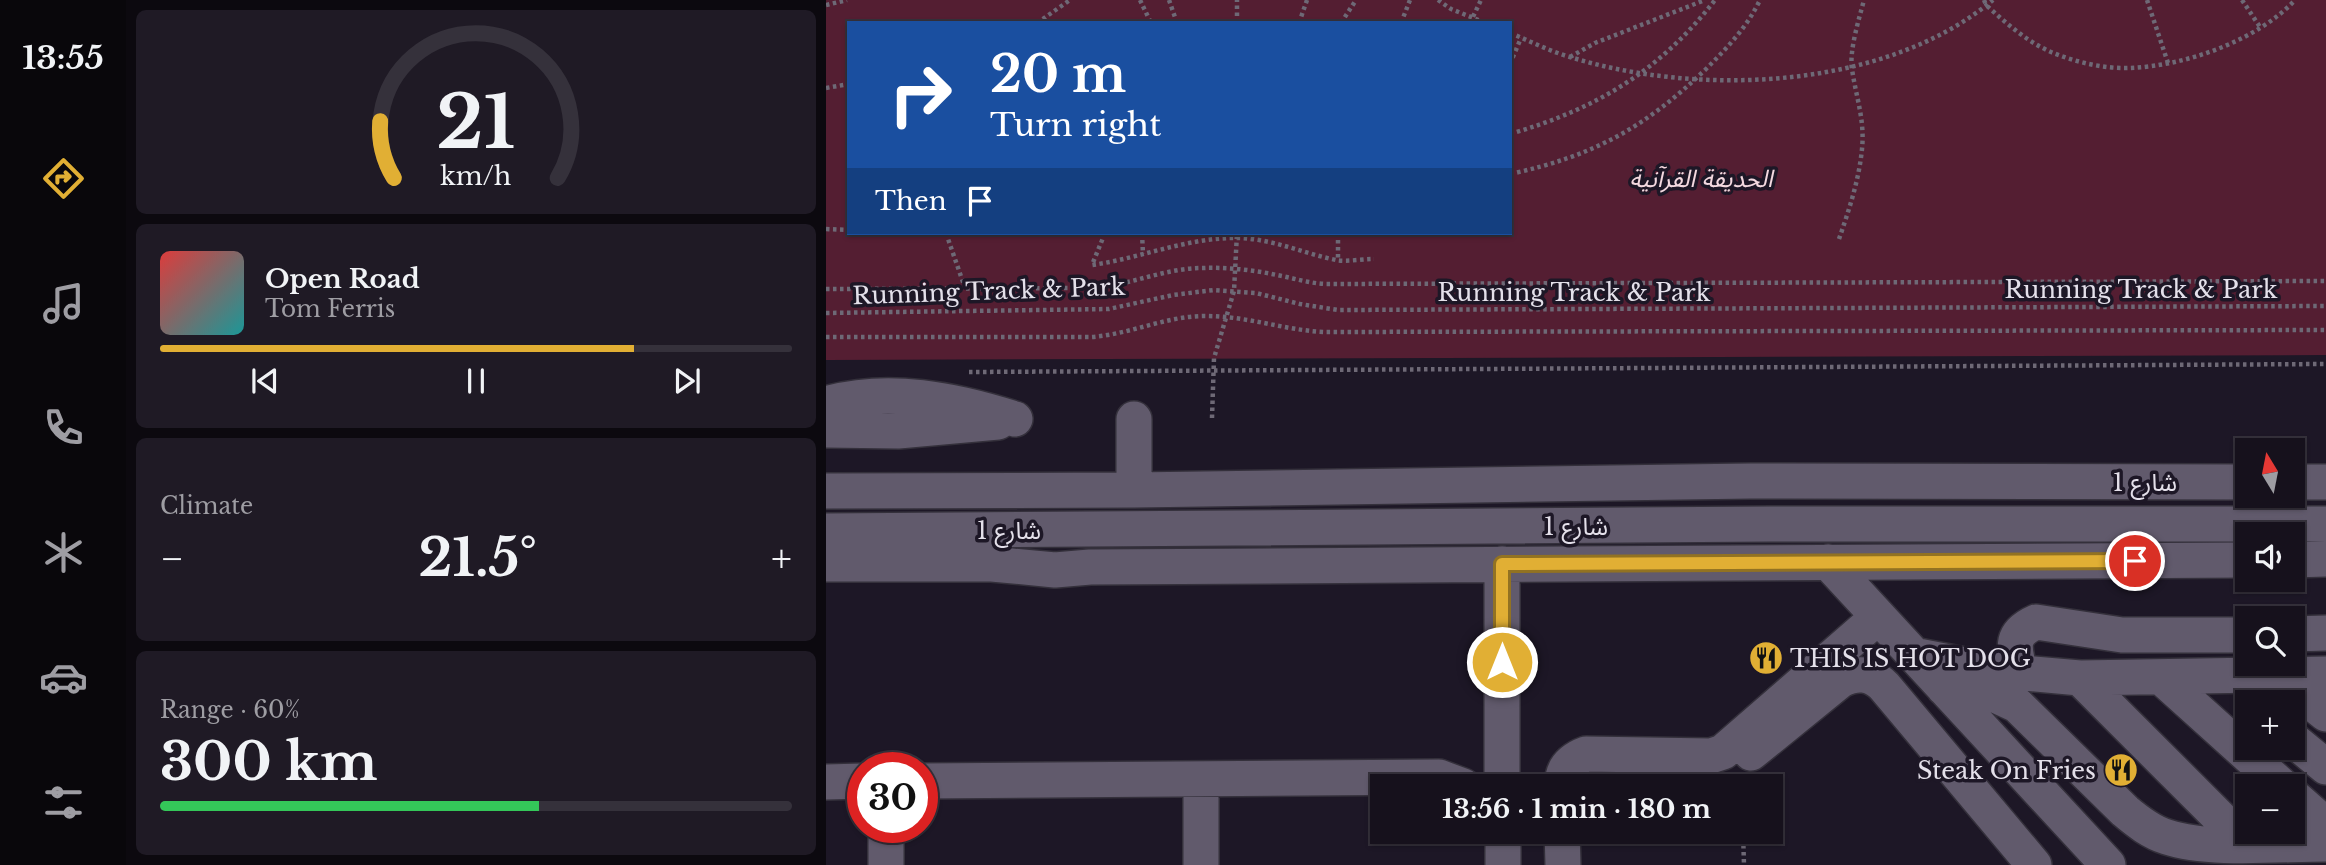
<!DOCTYPE html>
<html lang="en">
<head>
<meta charset="utf-8">
<style>
  :root { --surface:#16111c; --page:#1f1a25; --text:#f1f3f6; --muted:#9e9da3; --line:#35313b; --accent:#e1af34 }
  body { margin:0; font-family:"Libre Baskerville","Noto Sans Arabic",serif; background:var(--page); color:var(--text); height:100vh; display:flex; flex-direction:column; font-size:26px; white-space:nowrap }
  * { box-sizing:border-box; margin:0 }
  p { font-size:23px; color:var(--muted) }
  .icon { flex:none; width:38px; height:38px; fill:none; stroke:currentColor; stroke-width:2; stroke-linecap:round; stroke-linejoin:round }
  .map { position:relative; flex:1; overflow:hidden }
  .details { display:flex; flex-direction:column; gap:10px; padding:10px; background:#0c090f; width:700px }
  .details>* { flex:none }
  .banner { position:absolute; left:21px; top:21px; width:665px; height:214px; border-radius:0px; box-shadow:0 2px 5px #0004,0 0 0 2px var(--line); background:#1a4fa0; color:#fff; overflow:hidden }
  .needle { width:46px; rotate:350deg }
  .controls { position:absolute; left:1409px; top:438px; display:grid; gap:14px }
  .controls a { display:grid; place-items:center; width:70px; height:70px; border-radius:0px; background:var(--surface); box-shadow:0 2px 5px #0004,0 0 0 2px var(--line); font-size:35px }
  .speed { position:absolute; left:21px; top:752px; display:flex; gap:14px; font-size:35px; font-weight:700; text-align:center }
  .speed>* { display:grid; place-content:center; width:91px; height:91px; border-radius:50%; background:var(--surface); box-shadow:0 2px 5px #0004,0 0 0 2px var(--line); line-height:1 }
  .speed .limit { border:10px solid #d22; background:#fff; color:#111 }
  .pin { position:absolute; display:grid; place-items:center; width:60px; height:60px; color:#fff; margin:-30px; border:4px solid #fff; border-radius:50%; box-shadow:0 2px 7px #0007 }
  .me { position:absolute; width:77px; margin:-38px; rotate:0deg; stroke-linejoin:round; filter:drop-shadow(0 0 5px #0008) }
  .turn { display:flex; align-items:center; gap:24px; height:147px; padding:0 28px; font-size:32px }
  .turn .icon { width:91px; height:91px; stroke-width:2.5 }
  .turn b { display:block; font-size:49px; line-height:60px }
  .then { display:flex; align-items:center; height:66px; padding:0 28px; background:#0003; gap:14px; font-size:26px }
  .big { font-size:52px; font-weight:700; line-height:1.1 }
  .details .tile { flex:1; display:flex; flex-direction:column; justify-content:center; gap:10px; min-width:0; padding:0 24px; border-radius:10px; background:var(--page) }
  .details .dial { align-items:center; gap:0 }
  .dial svg { height:182px; overflow:visible; fill:none; stroke:var(--line); stroke-width:7; stroke-linecap:round; text-anchor:middle }
  .dial text { fill:var(--text); stroke:none }
  .song { display:flex; align-items:center; gap:21px }
  .cover { width:84px; height:84px; border-radius:10px; background:linear-gradient(135deg,hsl(0 70% 55%),hsl(180 70% 35%)) }
  .played { height:7px; border-radius:4px; background:linear-gradient(90deg,var(--accent) 75%,var(--line) 75%) }
  .keys { display:flex; justify-content:space-around; direction:ltr }
  .heat { display:flex; justify-content:space-between; align-items:center; font-size:38px; direction:ltr }
  .charge { height:10px; border-radius:5px; background:linear-gradient(90deg,#34c759 60%,var(--line) 0) }
  .trip { position:absolute; left:544px; top:774px; width:413px; height:70px; border-radius:0px; background:var(--surface); box-shadow:0 2px 5px #0004,0 0 0 2px var(--line); font-weight:700; line-height:70px; text-align:center }
  main { display:flex; flex:1; min-height:0 }
  .tab-bar { display:flex; flex-direction:column; width:126px; justify-content:space-around; align-items:center; background:#09070b; color:var(--muted) }
  .tab-bar .icon { width:49px; height:49px }
  .tab-bar .active { color:var(--accent) }
  .tab-bar b { font-size:32px; color:var(--text) }
  .map>svg:first-child { display:block }
  .green { fill:#541e32; fill-rule:evenodd }
  .lines { fill:none; stroke-linecap:round; stroke-linejoin:round }
  .minor-casing { stroke:#34303b; stroke-width:38 }
  .path { stroke:#6e6976; stroke-width:4.5; stroke-dasharray:3.5 3.5; stroke-linecap:butt }
  .minor { stroke:#615a6c; stroke-width:35 }
  .route-casing { stroke:#927222; stroke-width:18 }
  .route { stroke:#e1af34; stroke-width:12 }
  .labels { text-anchor:middle; dominant-baseline:central; stroke-width:7; stroke-linejoin:round; paint-order:stroke }
  .park-label { font-size:24px; font-style:italic; fill:#f4d9e0; stroke:#1d1726 }
  .street-label { font-size:24px; fill:#e4e0ea; stroke:#1d1726 }
  .poi-label { font-size:24px; fill:#e4e0ea; stroke:#1d1726; text-anchor:start }
</style>
</head>
<body>
<main>
<nav class="tab-bar">
<b>13:55</b>
<svg class="icon active" aria-label="directions" viewBox="0 0 24 24"><path d="M12 3l9 9-9 9-9-9zM9 14v-3h6M13 9l2 2-2 2"/></svg>
<svg class="icon" aria-label="music" viewBox="0 0 24 24"><path d="M9 18V5l10-2v13"/><circle cx="6" cy="18" r="3"/><circle cx="16" cy="16" r="3"/></svg>
<svg class="icon" aria-label="phone" viewBox="0 0 24 24"><path d="M5 4h4l2 5-3 2q2 4 5 5l2-3 5 2v4C11 20 4 13 5 4z"/></svg>
<svg class="icon" aria-label="climate" viewBox="0 0 24 24"><path d="M12 3v18M4 7l16 10M4 17L20 7"/></svg>
<svg class="icon" aria-label="car" viewBox="0 0 24 24"><path d="M5 17H2v-5l4-1 3-4h7l3 4 3 1v5h-3M9 17h6M6 11h13"/><circle cx="7" cy="17" r="2"/><circle cx="17" cy="17" r="2"/></svg>
<svg class="icon" aria-label="filters" viewBox="0 0 24 24"><path d="M4 7h16M4 17h16"/><circle cx="9" cy="7" r="2"/><circle cx="15" cy="17" r="2"/></svg>
</nav>
<section class="details">
<div class="tile dial"><svg viewBox="0 0 100 80">
<path d="M14 69A42 42 0 1 1 86 69"/>
<path d="M14 69A42 42 0 0 1 8 44" stroke="#e1af34"/>
<text x="50" y="56" font-size="32" font-weight="700">21</text>
<text x="50" y="72" font-size="11">km/h</text>
</svg></div>
<div class="tile">
<div class="song"><i class="cover"></i><div><b>Open Road</b><p>Tom Ferris</p></div></div>
<div class="played"></div>
<div class="keys"><svg class="icon" aria-label="previous" viewBox="0 0 24 24"><path d="M18 5L8 12l10 7zM5 5v14"/></svg><svg class="icon" aria-label="pause" viewBox="0 0 24 24"><path d="M8 5v14M16 5v14"/></svg><svg class="icon" aria-label="next" viewBox="0 0 24 24"><path d="M6 5l10 7-10 7zM19 5v14"/></svg></div>
</div>
<div class="tile"><p>Climate</p>
<div class="heat"><a>−</a><b class="big">21.5°</b><a>+</a></div>
</div>
<div class="tile"><p>Range · 60%</p><b class="big">300 km</b><div class="charge"></div></div>
</section>
<div class="map">
<svg width="1500" height="865" viewBox="0 0 1500 865">
  <rect width="100%" height="100%" fill="#1d1726"/>
  <path class="green" d="M0,0H1500V355L0,360ZM23,23H684V233H23Z"/>
  <g class="lines">
    <g class="minor-casing">
      <path id="minor" d="M0,404C62,386 130,400 189,419
        M308,419V490
        M0,430L72,431L172,422
        M1466,482H1500
        M0,491L308,490L925,481L1421,482
        M0,531L945,524H1500
        M1466,560L1500,559
        M1002,562L1282,865
        M0,564H166L229,570L264,567L1421,560
        M676,564V786
        M1466,634L1500,633
        M1087,655L1164,670L1254,678L1500,674
        M1194,672C1188,648 1183,634 1210,622L1296,635H1421
        M1450,674L1500,714
        M1335,677L1456,786
        M1254,678L1420,844
        M1118,688L1165,693L1191,705L1299,811C1312,822 1325,832 1341,837C1383,851 1454,844 1500,844
        M1466,739L1500,767
        M925,753L1015,680C1031,672 1045,673 1058,686L1208,865
        M375,779V865
        M96,781L613,777L637,786
        M0,782L37,781
        M736,786C736,769 744,760 760,754L885,756L897,752L1052,617
        M1466,795L1500,825
        M60,828V865
        M677,831V865
        M736,831L737,865"/>
    </g>
    <path class="path" d="M314,0L325,23
      M343,0L351,23
      M612,0L625,9L660,23
      M1158,0L1160,5C1180,23 1200,41 1225,52C1249,62 1278,69 1304,68C1358,66 1431,41 1469,0
      M1321,0L1342,63
      M1416,0L1434,27
      M0,5L21,0
      M211,23L244,0
      M411,23V0
      M473,23L481,0
      M515,23L530,0
      M575,23L584,0
      M644,23L655,0
      M684,33C704,41 723,51 744,57C873,97 1059,90 1167,0
      M744,57L769,43L879,0
      M684,64L695,38
      M0,88L23,84
      M684,134C770,109 834,71 889,0
      M684,174C768,156 820,127 881,68C902,47 921,27 934,0
      M0,229L23,230
      M120,233L139,288
      M279,233L266,265C315,258 360,238 409,238C445,238 476,253 510,260C521,262 536,259 548,259
      M316,233L317,254
      M373,233V240
      M512,233V260
      M1013,239C1023,210 1033,180 1036,149C1039,120 1030,97 1026,69C1023,51 1033,19 1038,0
      M0,289L265,288C303,286 338,268 376,268C401,267 427,270 451,275C467,278 482,283 499,284L1500,281
      M0,313L283,309L347,295L388,290L430,293L474,304L512,310L1500,306
      M0,337H266C305,334 340,316 379,316C422,316 457,330 498,332L1500,330
      M143,372L1500,364
      M386,418L388,358L408,291L411,233
      M917,831L918,865"/>
    <use href="#minor" class="minor"/>
  </g>
  <g class="lines">
    <g class="route-casing">
      <path id="route" d="M676,662V564L1309,561"/>
    </g>
    <use href="#route" class="route"/>
  </g>
  <defs>
    <g id="restaurant-disc" transform="scale(1.75)"><circle r="9.5" fill="#e1af34" stroke="#1d1726"/><path d="M-5-6h1v4h1v-4h1v4h1v-4h1v5L-1.5 .5V6h-2V.5L-5-1ZM5-6V6H3V1.5H1.5Q1.5-4 5-6Z" fill="#111"/></g>
  </defs>
  <g fill-rule="evenodd">
    <use href="#restaurant-disc" x="940" y="658"/>
    <use href="#restaurant-disc" x="1295" y="770"/>
  </g>
  <g class="labels">
    <g class="park-label">
      <text x="875" y="178">الحديقة القرآنية</text>
    </g>
    <g class="street-label">
      <text x="1315" y="289">Running Track &amp; Park</text>
      <text transform="translate(163 291) rotate(-2)">Running Track &amp; Park</text>
      <text x="748" y="292">Running Track &amp; Park</text>
      <text x="1319" y="482">شارع 1</text>
      <text x="750" y="526">شارع 1</text>
      <text x="183" y="530">شارع 1</text>
    </g>
    <g class="poi-label">
      <text x="964" y="658">THIS IS HOT DOG</text>
      <text x="1270" y="770" text-anchor="end">Steak On Fries</text>
    </g>
  </g>
</svg>
<div class="controls">
<a><svg class="needle" viewBox="-14 -14 28 28"><path d="M0-13l5 13h-10z" fill="#e53935"/><path d="M0 13l5-13h-10z" fill="#9e9da3"/></svg></a>
<a><svg class="icon" aria-label="sound" viewBox="0 0 24 24"><path d="M4 9h4l5-4v14l-5-4H4zM17 9q2 3 0 6"/></svg></a>
<a><svg class="icon" aria-label="search" viewBox="0 0 24 24"><circle cx="10" cy="10" r="6"/><path d="M15 15l6 6"/></svg></a>
<a>+</a>
<a>−</a>
</div>
<div class="speed"><div class="limit">30</div></div>
<div class="pin" style="left:1309px;top:561px;background:#d93025"><svg class="icon" aria-label="arrive" viewBox="0 0 24 24"><path d="M6 21V4h12l-3 4 3 4H6"/></svg></div>
<svg class="me" style="left:676px;top:662px" viewBox="-20 -20 40 40"><circle r="17" fill="#e1af34" stroke="#fff" stroke-width="3"/><path d="M0-11L8 9 0 5-8 9z" fill="#fff"/></svg>
<div class="trip">13:56 · 1 min · 180 m</div>
<div class="banner">
<div class="turn"><svg class="icon" aria-label="right" viewBox="0 0 24 24"><path d="M7 20v-9h11M14 6l5 5-5 5"/></svg><div><b>20 m</b>Turn right</div></div>
<div class="then">Then<svg class="icon" aria-label="arrive" viewBox="0 0 24 24"><path d="M6 21V4h12l-3 4 3 4H6"/></svg></div>
</div>
</div>
</main>
</body>
</html>
